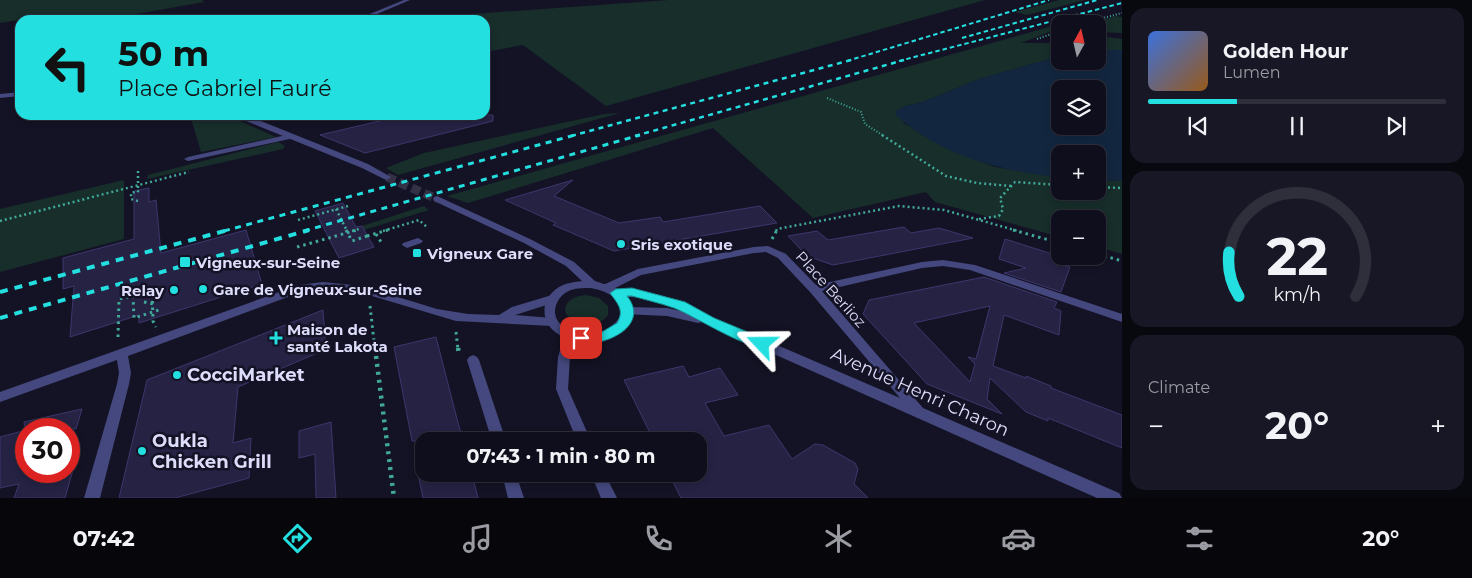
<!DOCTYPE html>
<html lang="en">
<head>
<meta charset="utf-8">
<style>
  :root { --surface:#0f0e1c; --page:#181725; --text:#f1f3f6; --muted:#9b9ca3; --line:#2f2e3b; --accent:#23dfe0 }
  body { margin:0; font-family:Montserrat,sans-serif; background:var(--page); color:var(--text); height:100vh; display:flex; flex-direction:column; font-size:19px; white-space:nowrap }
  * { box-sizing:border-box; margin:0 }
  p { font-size:16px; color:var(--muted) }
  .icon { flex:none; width:28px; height:28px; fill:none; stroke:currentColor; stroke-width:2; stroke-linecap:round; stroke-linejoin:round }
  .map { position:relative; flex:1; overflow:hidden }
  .sheet { display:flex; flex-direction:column; gap:8px; padding:8px; background:#08080f; width:350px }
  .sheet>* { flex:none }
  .guide { position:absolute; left:15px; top:15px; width:475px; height:105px; border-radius:15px; box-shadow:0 2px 8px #0003,0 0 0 1px var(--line); background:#23dfe0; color:#111; overflow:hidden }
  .needle { width:32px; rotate:8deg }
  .buttons { position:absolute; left:1051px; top:15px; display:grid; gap:10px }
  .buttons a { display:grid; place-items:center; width:55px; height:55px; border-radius:10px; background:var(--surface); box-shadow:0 2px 8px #0003,0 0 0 1px var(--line); font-size:25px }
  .speed { position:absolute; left:15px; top:418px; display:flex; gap:10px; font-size:25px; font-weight:700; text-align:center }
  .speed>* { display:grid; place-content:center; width:65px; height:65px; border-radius:50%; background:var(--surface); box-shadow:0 2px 8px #0003,0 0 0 1px var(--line); line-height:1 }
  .speed .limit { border:8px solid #d22; background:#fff; color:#111 }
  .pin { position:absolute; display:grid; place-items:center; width:42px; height:42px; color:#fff; margin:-21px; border-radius:10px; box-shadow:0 2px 8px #0006 }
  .me { position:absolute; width:55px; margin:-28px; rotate:293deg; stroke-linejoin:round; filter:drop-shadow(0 0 4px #0008) }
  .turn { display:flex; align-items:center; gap:18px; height:105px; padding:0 20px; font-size:22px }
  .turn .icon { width:65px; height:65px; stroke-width:2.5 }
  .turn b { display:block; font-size:35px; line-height:42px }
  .big { font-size:38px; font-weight:700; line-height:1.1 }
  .sheet .widget { flex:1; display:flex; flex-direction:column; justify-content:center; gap:8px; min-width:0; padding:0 18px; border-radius:15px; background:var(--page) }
  .sheet .dial { align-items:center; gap:0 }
  .dial svg { height:130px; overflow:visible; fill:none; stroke:var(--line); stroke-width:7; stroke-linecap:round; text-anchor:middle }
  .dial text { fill:var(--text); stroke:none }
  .song { display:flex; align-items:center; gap:15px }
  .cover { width:60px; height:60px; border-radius:8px; background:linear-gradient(135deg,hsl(220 70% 55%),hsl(30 70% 35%)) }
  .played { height:5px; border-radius:2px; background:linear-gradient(90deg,var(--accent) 30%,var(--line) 30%) }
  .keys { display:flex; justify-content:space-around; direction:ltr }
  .heat { display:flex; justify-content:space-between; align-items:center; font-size:28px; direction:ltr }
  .trip { position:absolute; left:415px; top:432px; width:292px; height:50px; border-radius:15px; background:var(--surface); box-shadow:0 2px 8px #0003,0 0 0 1px var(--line); font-weight:700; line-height:50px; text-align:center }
  .tab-bar { display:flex; height:80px; justify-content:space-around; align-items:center; background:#06060b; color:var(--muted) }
  .tab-bar .icon { width:35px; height:35px }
  .tab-bar .current { color:var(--accent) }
  .tab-bar b { font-size:22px; color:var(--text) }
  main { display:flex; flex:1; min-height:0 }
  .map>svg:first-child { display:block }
  .green { fill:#172e2b }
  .water { fill:#12273f; fill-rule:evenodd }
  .building { fill:#252244; stroke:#3c376c; fill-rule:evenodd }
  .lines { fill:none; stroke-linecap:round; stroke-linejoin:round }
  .tertiary-tunnel { stroke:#323145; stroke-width:9; stroke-dasharray:9 4.5; stroke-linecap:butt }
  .path-far3 { stroke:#41a999; stroke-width:2; stroke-dasharray:1 2; stroke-linecap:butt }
  .path-far2 { stroke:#41a999; stroke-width:2.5; stroke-dasharray:2 3; stroke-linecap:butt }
  .path-far1 { stroke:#41a999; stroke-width:3; stroke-dasharray:2.5 4; stroke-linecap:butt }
  .path { stroke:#41a999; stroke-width:4.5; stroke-dasharray:3 5; stroke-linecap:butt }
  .service { fill:#44487e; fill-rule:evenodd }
  .minor { fill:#44487e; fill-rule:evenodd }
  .tertiary { fill:#44487e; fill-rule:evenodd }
  .rail-far3 { stroke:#23dfe0; stroke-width:2; stroke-dasharray:4.5 3; stroke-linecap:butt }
  .rail-far2 { stroke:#23dfe0; stroke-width:2.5; stroke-dasharray:5 4.5; stroke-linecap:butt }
  .rail-far1 { stroke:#23dfe0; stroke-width:3; stroke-dasharray:6 5.5; stroke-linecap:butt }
  .rail { stroke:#23dfe0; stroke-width:4; stroke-dasharray:8 7; stroke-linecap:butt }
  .route { fill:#23dfe0; stroke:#179192 }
  .poi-dot { fill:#23dfe0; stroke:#141325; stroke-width:2 }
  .labels { text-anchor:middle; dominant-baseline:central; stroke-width:5; stroke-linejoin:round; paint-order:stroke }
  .poi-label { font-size:15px; font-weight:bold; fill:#dddcfa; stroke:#141325; text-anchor:start }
  .street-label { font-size:15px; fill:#dddcfa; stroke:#141325 }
  .near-poi-label { font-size:18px; font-weight:bold; fill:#dddcfa; stroke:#141325; text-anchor:start }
  .near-street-label { font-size:18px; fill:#dddcfa; stroke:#141325 }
</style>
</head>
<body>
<main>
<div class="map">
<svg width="1122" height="498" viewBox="0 0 1122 498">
  <rect width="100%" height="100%" fill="#141325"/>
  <path class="green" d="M0,0H202L204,2L103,20H33L31,18L0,23Z
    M669,0H985L606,106L523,45L485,52V20H386Z
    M1059,0H1085L1027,15L1015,12Z
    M1116,16L1122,17V33L1099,32L1098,36L1122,39V50L1098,51V24H1089Z
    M1060,24V28L1021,43H1060V56L979,79L923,102L905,106L897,111L905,124L961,154L995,167L1060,177V191H1098V180L1122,181V254L1098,247V219H1060V237L935,202L926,192L813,218L713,128L468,203L447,196Z
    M620,113L398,175L386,168L424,153L604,114Z
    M190,115L240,121L276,137L201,152Z
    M278,142L285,146L283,149L147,179L148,175Z
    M124,180V239L0,272V209Z
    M424,206L429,210L364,230L362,226Z
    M586,295L599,298L608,306V315C597,330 572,329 565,311C566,299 576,296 586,295Z"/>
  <path class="water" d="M1103,50H1122V181L1098,180V154H1060V177C1003,172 939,155 896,115V111L905,106L923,102L979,79L1060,56V61H1098V51ZM1060,89H1098V126H1060Z"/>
  <path class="building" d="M405,115H493V121L365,153L320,135Z
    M573,180L554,196L619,223L660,217L663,222L760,206L777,223L614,251L553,225L556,223L505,200Z
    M149,188V202L156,200L161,253L246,230L262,284L139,323V315L70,337L74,286L63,289V258L134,239V191Z
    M343,203L356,227L362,226L374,247L339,258L315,211Z
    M904,227L911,233L939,228L973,238L833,265L807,256L788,236L817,231L828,240Z
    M1005,239L1065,258V266L1070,267L1061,292L1004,273L1026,268L999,259Z
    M984,277L1057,302L1054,308L1061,311L1059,335L1004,315L993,366L1026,378V376L1051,386V388L1122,415V448L1048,418V421L1026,412L990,378L987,399L1002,414L927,384L863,314L869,300ZM990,306L976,359L968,357L975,364L970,382L914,323Z
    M323,310L326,351L315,354L238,387L233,443L251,438L249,478L175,498H119L147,380Z
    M436,337L456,415L463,441H412L394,347Z
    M683,366L689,377L720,368L738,395L705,403L724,436L769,425L792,459L815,444L823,445L855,463L858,469L854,484L868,498H681L669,474H699V441H654L624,380Z
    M82,409L76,429H25L24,422Z
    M331,422L336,498H316L315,454L299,458V431Z
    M26,430V471H62V473L73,470L65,498H14L19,484L0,488V437Z
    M418,474H472L478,498H423Z"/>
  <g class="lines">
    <path class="tertiary-tunnel" d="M387,177L437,199"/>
    <path class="path-far3" d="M1081,24L1122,13
      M1037,39L1060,31
      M827,98L861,112L865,124L884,136
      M97,118L115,115"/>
    <path class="path-far2" d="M882,135L946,176L977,183L1011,186
      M138,171V192
      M1098,187L1122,188
      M138,201L131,199V193L139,191
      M336,209L347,231
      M979,219L999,216L1003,209L1000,198L1015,182L1060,185
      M298,220L348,206
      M0,221L189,172
      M352,231L359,229
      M383,231L419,220L428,228
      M776,231L777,229L899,206L944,210L1018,231"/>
    <path class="path-far1" d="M346,230L352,241L367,236
      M1013,230L1060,243
      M376,234L383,245
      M367,236L388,230
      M772,239L777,230
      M297,247L357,230
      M1098,254L1122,261
      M152,288L153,321L156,327
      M144,302L153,304
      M370,306L375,350
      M456,332L458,350
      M118,337L119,299L133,296L134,318L162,309"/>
    <path class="path" d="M375,348L394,498
      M458,348L459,354"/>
    <path class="service" d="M291,134L295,136L294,138L188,161L184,159L188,157Z
      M418,238L423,241L421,243L407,248L402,245L403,243Z
      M473,355L477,357L479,360L506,441H492L467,360L469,357Z
      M502,474H516L524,498H508Z"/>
    <path class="minor" d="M404,0H410L363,20H355Z
      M768,246L786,254L816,285L922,262L943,260L975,265L1122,314V322L970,270L943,266L922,268L822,291L923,408L1119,493L1122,498H1097L702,322L698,323L667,316L623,314L621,311L623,308L627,307L667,308L681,311C668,305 655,300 641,298C632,296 621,298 612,296L611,293L612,290C630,286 651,293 668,298L900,398L810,292L778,258L766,252L754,253L641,275L607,292L602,288L603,285L638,269L754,247Z
      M323,282L362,286L437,309L468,314L499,315L512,307L552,295L556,296L558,299L556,302L515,315L552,318L556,319L558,322L556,325L552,326L456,321L362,293L323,289L304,291L128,356L131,373L129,384L100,498H84L117,384L119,373L117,360L0,402V392L299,285Z"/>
    <path class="tertiary" d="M20,92V96L0,98V94Z
      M222,115H238L251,117L368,164L391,177L387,180L384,179L362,168L246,121Z
      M437,196L530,239L574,262L595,281L616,288L628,298L632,312C630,317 629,323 626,327C614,341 591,346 574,341L570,357L568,389L591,441H577L556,389L558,357L564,337C541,328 537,301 559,287C566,283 574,282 582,281L566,266L524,243L434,201L433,199L434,197ZM591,288C596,289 604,291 609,294C644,315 594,349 563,326C548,316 556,295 571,290C577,288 584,288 591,288Z
      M591,474H605L617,498H601Z"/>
    <path class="rail-far3" d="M962,38L1097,0
      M847,61L1049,0
      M899,61L1122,3"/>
    <path class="rail-far2" d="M571,136L851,60
      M635,136L904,60"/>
    <path class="rail-far1" d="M224,231L575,135
      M304,231L640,135"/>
    <path class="rail" d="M0,292L228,230
      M0,318L309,230"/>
  </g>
  <path class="route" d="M632,288L685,302L714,318L767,340L769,344L767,347C750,352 693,315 674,308C660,303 646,300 632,296H627C652,327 601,349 576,342L575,338L576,335L602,332L617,323C625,310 617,303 610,293L616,289Z"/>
  <g class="poi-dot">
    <circle cx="621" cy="244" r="5"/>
    <rect x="412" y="248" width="10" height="10" rx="2.5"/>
    <rect x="179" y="256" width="12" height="12" rx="2.5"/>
    <circle cx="203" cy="289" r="5"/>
    <circle cx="174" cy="290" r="5"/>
    <path d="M273.5 330.5h5v5h5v5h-5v5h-5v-5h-5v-5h5z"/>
    <circle cx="177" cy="375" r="5"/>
    <circle cx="142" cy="451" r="5"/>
  </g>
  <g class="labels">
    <g class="poi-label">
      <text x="631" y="244">Sris exotique</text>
      <text x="427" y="253">Vigneux Gare</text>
      <text x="196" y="262">Vigneux-sur-Seine</text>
      <text x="213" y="289">Gare de Vigneux-sur-Seine</text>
      <text x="164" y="290" text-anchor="end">Relay</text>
      <text x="287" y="329">Maison de<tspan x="287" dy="17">santé Lakota</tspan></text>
    </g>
    <g class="street-label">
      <text transform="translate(831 289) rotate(48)">Place Berlioz</text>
    </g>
    <g class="near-poi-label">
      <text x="187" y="375">CocciMarket</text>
      <text x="152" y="441">Oukla<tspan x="152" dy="21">Chicken Grill</tspan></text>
    </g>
    <g class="near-street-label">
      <text transform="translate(920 392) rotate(24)">Avenue Henri Charon</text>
    </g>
  </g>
</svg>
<div class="buttons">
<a><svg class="needle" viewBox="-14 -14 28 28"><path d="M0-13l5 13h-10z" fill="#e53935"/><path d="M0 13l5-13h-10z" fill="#9b9ca3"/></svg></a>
<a><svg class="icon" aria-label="layers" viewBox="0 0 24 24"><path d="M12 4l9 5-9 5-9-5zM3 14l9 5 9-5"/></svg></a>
<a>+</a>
<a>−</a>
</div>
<div class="speed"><div class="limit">30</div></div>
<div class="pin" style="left:581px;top:338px;background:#d93025"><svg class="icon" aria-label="arrive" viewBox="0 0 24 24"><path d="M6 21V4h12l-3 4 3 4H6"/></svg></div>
<svg class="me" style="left:762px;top:344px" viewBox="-20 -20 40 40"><path d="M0-17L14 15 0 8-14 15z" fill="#23dfe0" stroke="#fff" stroke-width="4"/></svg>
<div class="trip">07:43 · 1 min · 80 m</div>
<div class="guide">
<div class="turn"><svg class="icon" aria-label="left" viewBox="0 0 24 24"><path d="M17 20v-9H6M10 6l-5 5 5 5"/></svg><div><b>50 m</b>Place Gabriel Fauré</div></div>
</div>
</div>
<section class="sheet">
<div class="widget">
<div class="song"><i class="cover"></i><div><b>Golden Hour</b><p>Lumen</p></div></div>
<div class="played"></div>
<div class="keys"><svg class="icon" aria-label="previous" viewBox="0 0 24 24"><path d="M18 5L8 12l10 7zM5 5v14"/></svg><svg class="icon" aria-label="pause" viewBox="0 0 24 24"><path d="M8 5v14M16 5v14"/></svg><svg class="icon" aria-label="next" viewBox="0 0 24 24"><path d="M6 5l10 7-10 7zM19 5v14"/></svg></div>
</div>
<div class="widget dial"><svg viewBox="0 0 100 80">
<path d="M14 69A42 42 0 1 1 86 69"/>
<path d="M14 69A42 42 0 0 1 8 42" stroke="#23dfe0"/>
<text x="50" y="56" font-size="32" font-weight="700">22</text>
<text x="50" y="72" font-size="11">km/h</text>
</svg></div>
<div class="widget"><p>Climate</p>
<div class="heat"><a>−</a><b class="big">20°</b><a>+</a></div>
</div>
</section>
</main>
<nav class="tab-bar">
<b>07:42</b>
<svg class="icon current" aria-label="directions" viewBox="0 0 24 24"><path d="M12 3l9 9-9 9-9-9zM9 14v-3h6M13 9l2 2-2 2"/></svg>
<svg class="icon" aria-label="music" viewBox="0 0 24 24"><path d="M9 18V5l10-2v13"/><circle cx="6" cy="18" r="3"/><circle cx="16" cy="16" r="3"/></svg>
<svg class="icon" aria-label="phone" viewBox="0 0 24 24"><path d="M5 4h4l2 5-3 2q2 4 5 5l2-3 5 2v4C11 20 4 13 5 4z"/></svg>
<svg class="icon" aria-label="climate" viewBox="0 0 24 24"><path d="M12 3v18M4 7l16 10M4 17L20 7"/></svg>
<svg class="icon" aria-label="car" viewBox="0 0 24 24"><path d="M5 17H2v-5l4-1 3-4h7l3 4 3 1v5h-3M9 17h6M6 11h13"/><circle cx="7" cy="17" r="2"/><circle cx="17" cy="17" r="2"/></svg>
<svg class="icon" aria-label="filters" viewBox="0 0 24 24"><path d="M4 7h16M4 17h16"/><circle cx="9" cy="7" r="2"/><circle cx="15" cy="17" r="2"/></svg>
<b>20°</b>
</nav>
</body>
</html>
